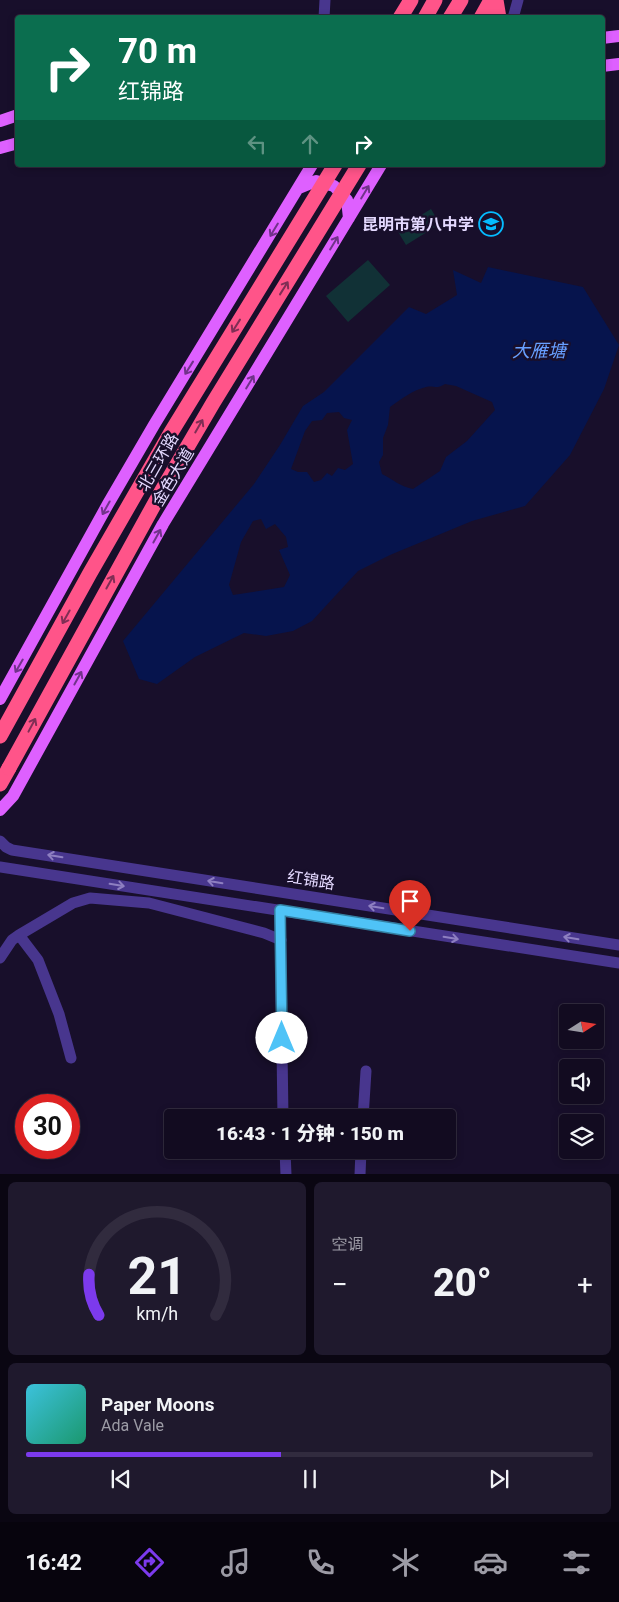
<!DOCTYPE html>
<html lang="zh">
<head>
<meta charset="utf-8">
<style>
  :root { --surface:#120b20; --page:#1f192d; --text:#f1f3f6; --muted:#9c9ba5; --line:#312b3e; --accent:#7c3aed }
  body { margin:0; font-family:Roboto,"Noto Sans SC",sans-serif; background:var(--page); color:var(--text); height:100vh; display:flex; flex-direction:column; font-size:19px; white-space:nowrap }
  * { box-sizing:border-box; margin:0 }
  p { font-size:16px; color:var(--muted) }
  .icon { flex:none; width:28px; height:28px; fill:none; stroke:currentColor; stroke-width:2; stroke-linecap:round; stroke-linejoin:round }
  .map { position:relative; height:1174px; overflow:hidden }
  .drawer { display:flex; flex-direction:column; gap:8px; padding:8px; background:#0a0612; flex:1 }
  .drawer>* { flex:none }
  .guide { position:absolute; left:15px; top:15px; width:590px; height:152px; border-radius:5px; box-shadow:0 2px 8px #0003,0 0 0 1px var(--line); background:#0b6e4f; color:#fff; overflow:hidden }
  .needle { width:32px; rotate:78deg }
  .buttons { position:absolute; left:559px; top:1004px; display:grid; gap:10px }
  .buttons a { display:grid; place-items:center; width:45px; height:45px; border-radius:5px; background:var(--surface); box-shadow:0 2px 8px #0003,0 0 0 1px var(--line); font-size:25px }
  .speed { position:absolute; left:15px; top:1094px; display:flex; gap:10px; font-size:25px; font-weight:700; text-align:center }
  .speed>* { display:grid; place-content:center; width:65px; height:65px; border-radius:50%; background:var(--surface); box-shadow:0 2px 8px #0003,0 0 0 1px var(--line); line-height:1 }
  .speed .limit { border:8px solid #d22; background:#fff; color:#111 }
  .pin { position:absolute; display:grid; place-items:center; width:42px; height:42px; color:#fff; margin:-51px -21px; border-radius:50% 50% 50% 0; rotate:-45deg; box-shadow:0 0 5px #0007 }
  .pin .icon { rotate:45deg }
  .me { position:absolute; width:55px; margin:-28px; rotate:0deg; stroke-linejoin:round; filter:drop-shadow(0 0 4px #0008) }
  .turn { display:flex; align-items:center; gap:18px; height:105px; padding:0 20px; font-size:22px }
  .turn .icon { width:65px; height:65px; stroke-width:2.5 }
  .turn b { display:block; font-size:35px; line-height:42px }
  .lanes { display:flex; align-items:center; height:48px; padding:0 20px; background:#0003; justify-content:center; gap:25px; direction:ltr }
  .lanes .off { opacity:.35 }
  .big { font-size:38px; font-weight:800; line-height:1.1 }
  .drawer .card { flex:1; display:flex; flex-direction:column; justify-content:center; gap:8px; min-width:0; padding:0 18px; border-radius:8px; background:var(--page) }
  .drawer .dial { align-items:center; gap:0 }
  .dial svg { height:130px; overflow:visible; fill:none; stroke:var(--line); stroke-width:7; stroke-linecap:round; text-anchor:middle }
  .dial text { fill:var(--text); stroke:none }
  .song { display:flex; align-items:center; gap:15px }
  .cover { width:60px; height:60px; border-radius:8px; background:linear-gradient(135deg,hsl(190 70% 55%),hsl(160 70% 35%)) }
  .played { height:5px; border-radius:2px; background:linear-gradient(90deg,var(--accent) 45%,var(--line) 45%) }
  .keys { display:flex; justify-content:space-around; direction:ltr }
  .heat { display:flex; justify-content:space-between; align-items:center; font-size:28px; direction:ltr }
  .drawer .tiles { flex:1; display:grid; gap:8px; grid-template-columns:1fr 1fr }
  .card:last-child { grid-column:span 2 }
  .trip { position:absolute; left:164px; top:1109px; width:292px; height:50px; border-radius:5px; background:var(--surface); box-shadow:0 2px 8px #0003,0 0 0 1px var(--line); font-weight:800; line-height:50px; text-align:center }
  .tab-bar { display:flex; height:80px; justify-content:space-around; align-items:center; background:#07040d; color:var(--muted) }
  .tab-bar .icon { width:35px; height:35px }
  .tab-bar .on { color:var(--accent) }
  .tab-bar b { font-size:22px; color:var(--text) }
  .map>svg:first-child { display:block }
  .green { fill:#113136 }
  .water { fill:#06144d; fill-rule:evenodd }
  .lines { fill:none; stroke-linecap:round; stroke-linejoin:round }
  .minor { stroke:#48368e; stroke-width:11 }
  .major { stroke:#de60ff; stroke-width:12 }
  .highway { stroke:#ff5489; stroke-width:15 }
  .highway-bridge { stroke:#ff5489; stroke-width:15 }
  .oneway { stroke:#71338a }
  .oneway2 { stroke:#802e55 }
  .oneway3 { stroke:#8e7fc1 }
  .route-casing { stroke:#337fa1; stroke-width:12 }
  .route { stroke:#4fc3f7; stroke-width:9 }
  .labels { text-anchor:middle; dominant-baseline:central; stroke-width:5; stroke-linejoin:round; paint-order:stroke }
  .poi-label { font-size:16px; font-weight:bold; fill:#e4d9ff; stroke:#180f2b; text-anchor:end }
  .street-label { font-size:16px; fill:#e4d9ff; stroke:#180f2b }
  .water-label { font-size:18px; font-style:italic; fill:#679fff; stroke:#180f2b }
</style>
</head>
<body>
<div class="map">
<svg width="619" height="1175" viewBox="0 0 619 1175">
  <rect width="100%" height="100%" fill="#180f2b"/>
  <path class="green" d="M431,209L440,224L406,245L397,230Z
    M368,260L390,285L348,322L326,296Z"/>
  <path class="water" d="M488,267L583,287L619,345L604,389L570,455L525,506L472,521L390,555L358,571L312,621L293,631L266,636L244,633L195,657L157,684L139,679L123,641L254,484L280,445L303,406L324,392L409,307L426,314L457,295L453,270L481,283ZM445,384L456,386L492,402L495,410L467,441L446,457L440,471L413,489C399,486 394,480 382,474L379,462L383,455V438L388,425L390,407C401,399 413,390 426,387C435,385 435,390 445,384ZM339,412L344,418L352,420L347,430L353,464L345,470L338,468L332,476L327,473L321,480L314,482L307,472H298L291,469L305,431L312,421L322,420L327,413ZM261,519L266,529L275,524L286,537L288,547L279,550L290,575L284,587L233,595L229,585L241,542L253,521Z"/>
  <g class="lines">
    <path class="minor" d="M324,18L325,0
      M513,18L518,0
      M0,841L6,847L12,850L619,945
      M0,867L619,963
      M280,910L283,1118
      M19,935L38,960L59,1014L71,1058
      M0,958L12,940L19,935L73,903L90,898L149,903L264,933L281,940
      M363,1118L366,1071
      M285,1150L286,1175
      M360,1175L361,1150"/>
    <path class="major" d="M602,38L619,36
      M602,66L619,64
      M0,121L18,115
      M0,148L18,143
      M299,188L316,181L334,186L347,200L349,218
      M0,699L108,504L154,425L312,165
      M0,810L13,796L163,524L381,165"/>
    <path class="highway" d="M496,0L499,18
      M400,18L411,0
      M425,18L435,0
      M450,18L461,0
      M481,18L491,0
      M0,784L9,768"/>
    <path class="highway-bridge" d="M0,736L90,573L170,434L335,165
      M9,768L161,492L213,403L359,165"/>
  </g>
  <defs><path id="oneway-shaft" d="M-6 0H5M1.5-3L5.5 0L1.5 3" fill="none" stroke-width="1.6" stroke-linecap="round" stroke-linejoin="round" transform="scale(1.25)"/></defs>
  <g class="oneway">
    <use href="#oneway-shaft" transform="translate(365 192) rotate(-59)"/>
    <use href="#oneway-shaft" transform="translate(274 230) rotate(121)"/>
    <use href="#oneway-shaft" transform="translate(334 243) rotate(-59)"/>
    <use href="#oneway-shaft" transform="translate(189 368) rotate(122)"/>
    <use href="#oneway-shaft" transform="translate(250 382) rotate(-59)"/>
    <use href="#oneway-shaft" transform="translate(106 508) rotate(119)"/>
    <use href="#oneway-shaft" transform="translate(157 536) rotate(-61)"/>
    <use href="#oneway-shaft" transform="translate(19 666) rotate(120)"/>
    <use href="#oneway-shaft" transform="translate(78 678) rotate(-61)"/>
  </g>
  <g class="oneway2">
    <use href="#oneway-shaft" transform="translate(284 288) rotate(-58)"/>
    <use href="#oneway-shaft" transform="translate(236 326) rotate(122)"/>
    <use href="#oneway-shaft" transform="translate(199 426) rotate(-60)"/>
    <use href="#oneway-shaft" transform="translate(110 582) rotate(-61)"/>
    <use href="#oneway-shaft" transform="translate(66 617) rotate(119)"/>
    <use href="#oneway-shaft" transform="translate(32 725) rotate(-62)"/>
  </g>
  <g class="oneway3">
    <use href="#oneway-shaft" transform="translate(55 856) rotate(-171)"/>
    <use href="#oneway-shaft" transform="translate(215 882) rotate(-171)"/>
    <use href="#oneway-shaft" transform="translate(117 885) rotate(9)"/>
    <use href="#oneway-shaft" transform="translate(376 907) rotate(-171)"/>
    <use href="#oneway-shaft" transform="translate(451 938) rotate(9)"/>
    <use href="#oneway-shaft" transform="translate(571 938) rotate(-171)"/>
  </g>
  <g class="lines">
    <g class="route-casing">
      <path id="route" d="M282,1038L280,910L410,931"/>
    </g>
    <use href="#route" class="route"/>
  </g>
  <defs>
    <g id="school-ring" transform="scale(1.25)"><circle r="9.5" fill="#180f2b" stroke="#05bcff" stroke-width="1.5"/><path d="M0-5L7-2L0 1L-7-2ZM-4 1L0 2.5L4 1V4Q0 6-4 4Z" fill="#05bcff"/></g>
  </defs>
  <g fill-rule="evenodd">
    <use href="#school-ring" x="491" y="224"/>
  </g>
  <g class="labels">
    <g class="poi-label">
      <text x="474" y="224">昆明市第八中学</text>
    </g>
    <g class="street-label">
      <text transform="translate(158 462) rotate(-60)">北三环路</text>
      <text transform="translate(173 477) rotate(-59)">金色大道</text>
      <text transform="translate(311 880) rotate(9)">红锦路</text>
    </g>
    <g class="water-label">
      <text x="539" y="350">大雁塘</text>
    </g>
  </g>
</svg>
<div class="buttons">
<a><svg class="needle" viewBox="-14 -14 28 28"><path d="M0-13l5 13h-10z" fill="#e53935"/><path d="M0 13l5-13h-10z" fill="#9c9ba5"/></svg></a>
<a><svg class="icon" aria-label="sound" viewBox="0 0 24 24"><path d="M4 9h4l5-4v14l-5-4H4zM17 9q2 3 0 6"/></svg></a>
<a><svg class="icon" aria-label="layers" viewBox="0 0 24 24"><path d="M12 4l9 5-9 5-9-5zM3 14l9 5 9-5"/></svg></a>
</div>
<div class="speed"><div class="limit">30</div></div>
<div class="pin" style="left:410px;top:931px;background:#d93025"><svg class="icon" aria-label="arrive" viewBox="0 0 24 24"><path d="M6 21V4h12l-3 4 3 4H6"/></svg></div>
<svg class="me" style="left:282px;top:1038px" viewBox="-20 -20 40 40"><circle r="19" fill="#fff"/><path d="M0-13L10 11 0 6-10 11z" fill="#4fc3f7"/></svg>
<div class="trip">16:43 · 1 分钟 · 150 m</div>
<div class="guide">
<div class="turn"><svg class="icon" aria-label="right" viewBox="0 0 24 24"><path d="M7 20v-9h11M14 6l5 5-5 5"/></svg><div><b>70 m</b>红锦路</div></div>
<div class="lanes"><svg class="icon off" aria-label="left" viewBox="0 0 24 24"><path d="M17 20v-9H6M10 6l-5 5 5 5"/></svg><svg class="icon off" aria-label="ahead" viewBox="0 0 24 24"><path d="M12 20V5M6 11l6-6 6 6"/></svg><svg class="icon" aria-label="right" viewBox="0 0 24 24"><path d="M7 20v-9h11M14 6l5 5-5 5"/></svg></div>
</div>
</div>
<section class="drawer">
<div class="tiles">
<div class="card dial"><svg viewBox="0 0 100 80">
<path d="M14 69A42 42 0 1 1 86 69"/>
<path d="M14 69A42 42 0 0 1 8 44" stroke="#7c3aed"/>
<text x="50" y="56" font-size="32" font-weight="700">21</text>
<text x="50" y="72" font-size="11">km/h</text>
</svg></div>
<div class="card"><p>空调</p>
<div class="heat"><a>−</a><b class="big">20°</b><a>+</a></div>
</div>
<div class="card">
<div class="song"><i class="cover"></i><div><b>Paper Moons</b><p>Ada Vale</p></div></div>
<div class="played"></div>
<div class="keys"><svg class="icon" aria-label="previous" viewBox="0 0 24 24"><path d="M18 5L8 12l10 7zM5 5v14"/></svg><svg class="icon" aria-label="pause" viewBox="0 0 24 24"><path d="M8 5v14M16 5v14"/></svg><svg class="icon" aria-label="next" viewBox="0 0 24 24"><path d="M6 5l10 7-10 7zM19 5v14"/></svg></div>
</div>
</div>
</section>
<nav class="tab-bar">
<b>16:42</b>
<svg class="icon on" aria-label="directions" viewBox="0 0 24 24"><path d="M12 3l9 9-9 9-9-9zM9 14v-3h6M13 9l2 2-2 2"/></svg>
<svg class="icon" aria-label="music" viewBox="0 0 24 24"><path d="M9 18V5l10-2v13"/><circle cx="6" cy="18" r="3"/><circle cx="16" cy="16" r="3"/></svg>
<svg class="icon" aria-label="phone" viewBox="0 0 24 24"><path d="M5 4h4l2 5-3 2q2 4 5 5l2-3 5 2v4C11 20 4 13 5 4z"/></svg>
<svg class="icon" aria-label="climate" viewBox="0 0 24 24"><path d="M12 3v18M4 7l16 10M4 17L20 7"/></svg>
<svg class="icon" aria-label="car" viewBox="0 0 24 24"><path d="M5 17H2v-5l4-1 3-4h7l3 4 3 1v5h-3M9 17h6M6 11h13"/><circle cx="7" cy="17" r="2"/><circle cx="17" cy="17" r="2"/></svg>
<svg class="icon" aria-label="filters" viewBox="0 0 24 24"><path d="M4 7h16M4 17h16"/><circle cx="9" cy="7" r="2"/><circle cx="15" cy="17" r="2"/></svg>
</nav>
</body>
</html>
